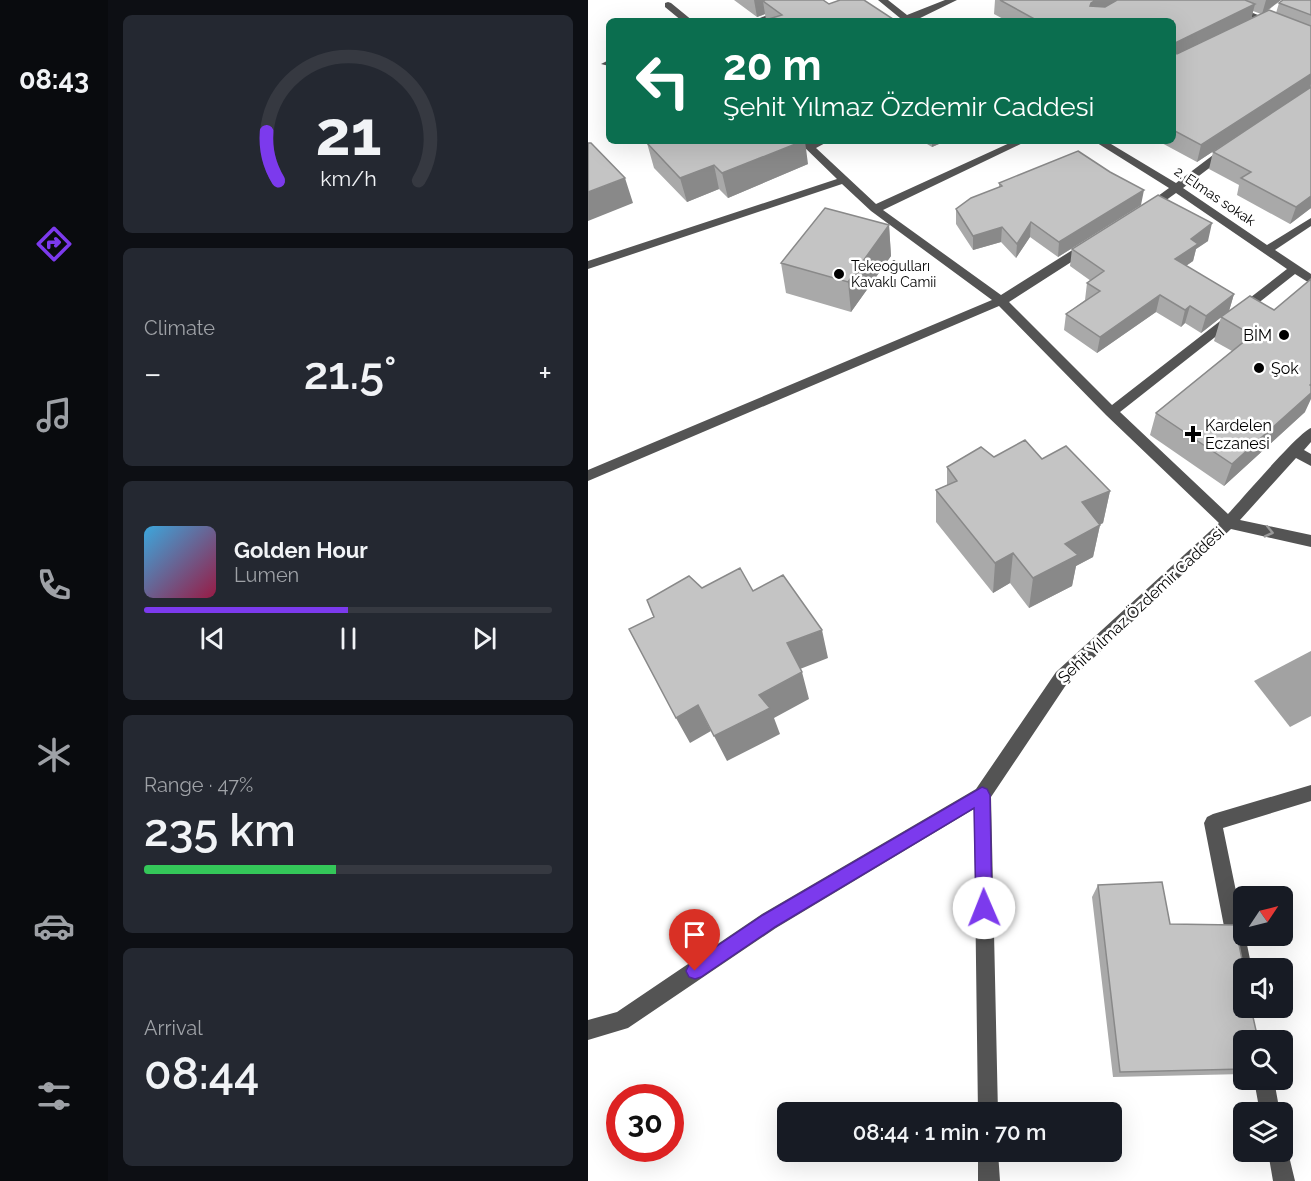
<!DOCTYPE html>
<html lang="en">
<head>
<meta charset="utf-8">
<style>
  :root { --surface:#171b24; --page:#242831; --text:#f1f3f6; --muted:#9ea1a6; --line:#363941; --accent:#7c3aed }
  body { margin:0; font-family:Raleway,sans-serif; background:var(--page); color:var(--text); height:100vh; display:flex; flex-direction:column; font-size:22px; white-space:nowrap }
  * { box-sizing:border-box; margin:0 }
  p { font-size:20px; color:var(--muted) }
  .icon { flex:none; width:33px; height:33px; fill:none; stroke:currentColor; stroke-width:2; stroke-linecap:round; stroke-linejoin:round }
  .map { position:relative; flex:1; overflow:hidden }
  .sheet { display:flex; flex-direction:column; gap:15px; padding:15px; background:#0d0f14; width:480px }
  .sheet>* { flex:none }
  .guide { position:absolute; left:18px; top:18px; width:570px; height:126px; border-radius:9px; box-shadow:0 6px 24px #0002; background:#0b6e4f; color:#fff; overflow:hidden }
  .needle { width:39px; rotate:55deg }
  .fabs { position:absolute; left:645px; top:886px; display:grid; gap:12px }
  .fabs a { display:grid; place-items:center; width:60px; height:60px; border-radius:9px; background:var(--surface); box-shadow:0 6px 24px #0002; font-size:30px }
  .speed { position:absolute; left:18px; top:1084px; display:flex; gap:12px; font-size:30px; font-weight:700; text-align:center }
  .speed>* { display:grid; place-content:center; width:78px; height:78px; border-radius:50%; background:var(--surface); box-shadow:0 6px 24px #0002; line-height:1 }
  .speed .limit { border:9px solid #d22; background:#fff; color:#111 }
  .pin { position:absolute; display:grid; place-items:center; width:51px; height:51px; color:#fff; margin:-62px -26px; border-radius:50% 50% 50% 0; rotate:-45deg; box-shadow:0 0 6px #0007 }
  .pin .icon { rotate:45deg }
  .me { position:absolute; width:66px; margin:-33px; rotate:359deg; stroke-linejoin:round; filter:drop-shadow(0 0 4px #0008) }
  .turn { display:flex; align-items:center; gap:21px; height:126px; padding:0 18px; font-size:27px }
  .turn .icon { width:78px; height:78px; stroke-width:2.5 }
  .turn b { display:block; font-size:42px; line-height:51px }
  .big { font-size:45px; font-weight:600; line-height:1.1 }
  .sheet .card { flex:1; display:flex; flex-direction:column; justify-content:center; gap:9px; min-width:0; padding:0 21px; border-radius:9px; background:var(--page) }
  .sheet .dial { align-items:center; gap:0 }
  .dial svg { height:156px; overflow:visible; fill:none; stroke:var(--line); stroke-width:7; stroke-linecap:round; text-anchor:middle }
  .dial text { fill:var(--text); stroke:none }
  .song { display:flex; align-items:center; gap:18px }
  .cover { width:72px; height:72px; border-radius:9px; background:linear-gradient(135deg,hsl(200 70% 55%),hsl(340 70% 35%)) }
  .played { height:6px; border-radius:3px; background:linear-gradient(90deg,var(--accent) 50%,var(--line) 50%) }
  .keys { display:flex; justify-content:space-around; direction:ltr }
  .heat { display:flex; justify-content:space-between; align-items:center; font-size:33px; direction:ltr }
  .charge { height:9px; border-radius:4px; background:linear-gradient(90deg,#34c759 47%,var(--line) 0) }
  .trip { position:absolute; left:189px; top:1102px; width:345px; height:60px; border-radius:9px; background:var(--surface); box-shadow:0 6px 24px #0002; font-weight:600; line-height:60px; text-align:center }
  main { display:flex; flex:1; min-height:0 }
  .tabs { display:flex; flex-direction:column; width:108px; justify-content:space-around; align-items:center; background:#090b0e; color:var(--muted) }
  .tabs .icon { width:42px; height:42px }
  .tabs .selected { color:var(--accent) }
  .tabs b { font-size:27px; color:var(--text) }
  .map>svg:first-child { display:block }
  .water { fill:#a2a2a2 }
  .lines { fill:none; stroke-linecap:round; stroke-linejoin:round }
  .minor { fill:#545454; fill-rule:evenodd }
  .wall { fill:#a9a9a9; fill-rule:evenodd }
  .shaded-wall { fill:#898989 }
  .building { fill:#c4c4c4; stroke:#898989; stroke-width:1.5 }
  .oneway { stroke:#989898 }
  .route { fill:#7c3aed; stroke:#51269a; stroke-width:1.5 }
  .poi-dot { fill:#000; stroke:#fff; stroke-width:2 }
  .labels { text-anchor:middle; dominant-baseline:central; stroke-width:5; stroke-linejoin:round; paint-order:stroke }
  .far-street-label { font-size:14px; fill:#000; stroke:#fff }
  .far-poi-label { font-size:14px; fill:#000; stroke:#fff; text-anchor:start }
  .poi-label { font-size:16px; fill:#000; stroke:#fff; text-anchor:start }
  .street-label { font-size:16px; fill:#000; stroke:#fff }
</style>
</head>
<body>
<main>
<nav class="tabs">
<b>08:43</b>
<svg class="icon selected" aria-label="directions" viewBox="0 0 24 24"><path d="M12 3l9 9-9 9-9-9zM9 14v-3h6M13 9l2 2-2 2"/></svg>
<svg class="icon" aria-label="music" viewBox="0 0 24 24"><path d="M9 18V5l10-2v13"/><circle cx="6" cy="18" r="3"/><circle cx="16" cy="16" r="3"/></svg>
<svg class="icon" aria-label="phone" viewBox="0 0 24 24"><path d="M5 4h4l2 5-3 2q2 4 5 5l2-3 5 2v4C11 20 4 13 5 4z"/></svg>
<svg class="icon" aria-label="climate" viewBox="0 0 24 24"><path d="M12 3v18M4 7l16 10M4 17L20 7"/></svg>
<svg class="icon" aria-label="car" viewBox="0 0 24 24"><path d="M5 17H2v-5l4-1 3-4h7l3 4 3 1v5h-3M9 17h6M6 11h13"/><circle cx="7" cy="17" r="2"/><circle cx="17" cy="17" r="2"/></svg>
<svg class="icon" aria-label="filters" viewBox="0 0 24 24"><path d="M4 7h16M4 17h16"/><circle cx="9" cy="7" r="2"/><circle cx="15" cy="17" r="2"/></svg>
</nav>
<section class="sheet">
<div class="card dial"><svg viewBox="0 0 100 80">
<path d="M14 69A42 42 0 1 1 86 69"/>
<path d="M14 69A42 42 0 0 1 8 44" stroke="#7c3aed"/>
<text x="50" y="56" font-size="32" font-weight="700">21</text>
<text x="50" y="72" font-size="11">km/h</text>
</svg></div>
<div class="card"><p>Climate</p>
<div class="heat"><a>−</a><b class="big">21.5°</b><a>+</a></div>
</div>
<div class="card">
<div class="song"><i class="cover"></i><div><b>Golden Hour</b><p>Lumen</p></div></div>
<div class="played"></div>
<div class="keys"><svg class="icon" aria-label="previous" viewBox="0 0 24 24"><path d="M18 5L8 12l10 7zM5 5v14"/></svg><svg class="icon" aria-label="pause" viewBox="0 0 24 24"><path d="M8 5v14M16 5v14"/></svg><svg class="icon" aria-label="next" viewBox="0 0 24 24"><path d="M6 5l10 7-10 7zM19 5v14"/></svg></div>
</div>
<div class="card"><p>Range · 47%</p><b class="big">235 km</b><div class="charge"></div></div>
<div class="card"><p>Arrival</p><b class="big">08:44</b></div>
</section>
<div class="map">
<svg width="723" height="1181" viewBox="0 0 723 1181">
  <rect width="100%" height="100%" fill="#fff"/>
  <path class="water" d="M723,651V716L702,727L666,681Z"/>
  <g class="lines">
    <path class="minor" d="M214,0H226L178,21H165Z
      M290,0H300L319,15L357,0H369L326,21H308L312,18Z
      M620,0H632L723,36V42Z
      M80,2L83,3L105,21H94L77,7V3Z
      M21,60V66L13,64Z
      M210,141H241L228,148L288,204L426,141H439L295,210L413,295L494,244H502V250L421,302L524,405L699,269L588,193L563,211H555V207L581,188L506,141H518L588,183L637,146H645V150L595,188L679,245L723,218V226L687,250L723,274V284L707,274L532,412L640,514C653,500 711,432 723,428V442L716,450L723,454V466L708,458L652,520L723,535V547L643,529L480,682L403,797L410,1113H390L386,809L188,928L40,1028L0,1040V1020L29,1012L174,914L388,789L468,672L631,523L518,415L411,306L0,481V470L404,300L283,211L254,184L0,269V261L249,179Z
      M723,785V801L635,828L664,969H656V987L649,985L646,978L616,823L619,817L625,814Z
      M666,1080H686L692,1113H672Z
      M694,1143L700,1152L707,1181H685L680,1152H694Z
      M390,1152H410L412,1181H390Z"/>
  </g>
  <path class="wall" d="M146,0H235L241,4L178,20L177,14L169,17Z
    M407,0H693L678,12L688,13L691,3L723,0V208L702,224L649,195L651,185L621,169L625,152L675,118L609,162L570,141H585V21H419L406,14ZM665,11L673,14L663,19Z
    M334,141H358L344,147Z
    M59,143L220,164L140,198L131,189L99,202L66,168Z
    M411,183L553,205L470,257L442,237L428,258L413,242L385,250L368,224V209L411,187Z
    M301,225L303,256L263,312L198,293L193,263Z
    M620,241L608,249L605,261L598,266L646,294L641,311L613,333L597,323L593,327L568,312L509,353L476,330L478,314L497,300L499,283L503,281L482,266L484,249Z
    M662,296L717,412L636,486L562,435L568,413L644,351L626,341L633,317Z
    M406,457L454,459L522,491L515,523L512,525L505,557L488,566L484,586L441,608L422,583L405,593L348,522V490L359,485V467Z
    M510,885L582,924L656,1041V1074L525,1077L504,897Z"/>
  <path class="shaded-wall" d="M166,0H206L175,1L177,14L169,17Z
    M508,0H536L501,19L503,3Z
    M678,0H693L674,14Z
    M667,4L663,20L585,59L587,43Z
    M723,74V84L722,88L609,162L613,145Z
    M215,141H217L220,164L140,198L134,173Z
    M344,141H358L344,147Z
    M126,165L131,189L99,202L92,178Z
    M37,178L45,203L0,221V192Z
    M556,190L553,205L470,257L471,242Z
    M723,196V208L702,224L708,207Z
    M443,222L442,237L428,258L429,244Z
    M624,223L620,241L608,249L605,261L583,276L587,259L603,239Z
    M301,225L303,256L263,312L260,282Z
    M414,227L413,242L385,250V236Z
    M646,294L641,311L613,333L618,316Z
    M572,295L568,312L509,353L512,337Z
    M602,306L597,323L593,327L597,310Z
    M723,384V399L717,412L636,486L644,464Z
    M522,491L515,523L488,534L494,502Z
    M512,525L505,557L488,566L484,586L441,608L445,578L477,544Z
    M425,553L422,583L405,593L407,563Z
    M234,630L240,658L207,671L199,643Z
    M214,672L221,699L186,718L192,734L139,761L126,736L171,695Z
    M110,705L123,731L102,743L88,718Z"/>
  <path class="building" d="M177,0H235L241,4L252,0H276L308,21H174L194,15L175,1Z
    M412,0H508L503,3L502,6L517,7L529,0H657L667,4L587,43L586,52L589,54L681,10L723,26V74L613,145L585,130V21H450Z
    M695,0H723V15L691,3Z
    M723,87V196L708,207L653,178L663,172L625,152Z
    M66,141H215L134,173L126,165L92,178L59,143Z
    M0,143H3L37,178L0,192Z
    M490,151L522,172L556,190L471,242L443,222L429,244L414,227L385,236L368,209L383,198L414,186L411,183Z
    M570,195L624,223L603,239L610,244L587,259L646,294L618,316L602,306L597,310L572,295L512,337L478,314L512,291L499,283L516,271L484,249Z
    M237,208L301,225L260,282L193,263Z
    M723,279V384L722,385L723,386V393L644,464L568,413L664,335L633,317L662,296L686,310Z
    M437,440L454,459L478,446L522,491L494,502L512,525L477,544L490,555L445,578L425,553L407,563L348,490L369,481L359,467L393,447L406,457Z
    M152,568L165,591L195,575L234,630L199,643L214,672L171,695L182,708L126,736L110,705L88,718L41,629L66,617L59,600L101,576L114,588Z
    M574,882L582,924L647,925L656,969V1008H663L669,1035L676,1037L677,1041H656V1069L532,1072L510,885Z"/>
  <defs><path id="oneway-chevron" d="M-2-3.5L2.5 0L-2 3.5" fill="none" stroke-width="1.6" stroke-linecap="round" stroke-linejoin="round" transform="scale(1.5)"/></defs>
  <use class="oneway" href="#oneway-chevron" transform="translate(681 532) rotate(13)"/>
  <path class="route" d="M394,787L399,789L402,795L404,908L402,914L396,917L390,914L388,908L386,808L187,927L113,977L107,979L101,977L98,971L101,965L175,915Z"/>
  <g class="poi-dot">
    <circle cx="251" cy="274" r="6"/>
    <circle cx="696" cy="335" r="6"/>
    <circle cx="671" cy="368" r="6"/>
    <path d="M602 425h6v6h6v6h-6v6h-6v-6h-6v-6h6z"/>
  </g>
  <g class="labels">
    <g class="far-street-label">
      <text transform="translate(627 196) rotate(34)">2. Elmas sokak</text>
    </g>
    <g class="far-poi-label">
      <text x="263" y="266">Tekeoğulları<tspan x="263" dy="16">Kavaklı Camii</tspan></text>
    </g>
    <g class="poi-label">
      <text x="684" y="335" text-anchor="end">BİM</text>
      <text x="683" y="368">Şok</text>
      <text x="617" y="425">Kardelen<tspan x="617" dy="18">Eczanesi</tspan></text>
    </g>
    <g class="street-label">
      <text transform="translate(553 605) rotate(-43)">Şehit Yılmaz Özdemir Caddesi</text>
    </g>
  </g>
</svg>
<div class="fabs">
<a><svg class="needle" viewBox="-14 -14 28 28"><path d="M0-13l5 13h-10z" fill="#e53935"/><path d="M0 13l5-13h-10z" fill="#9ea1a6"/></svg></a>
<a><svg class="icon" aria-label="sound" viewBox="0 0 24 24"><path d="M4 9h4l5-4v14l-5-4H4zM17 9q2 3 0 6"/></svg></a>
<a><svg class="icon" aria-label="search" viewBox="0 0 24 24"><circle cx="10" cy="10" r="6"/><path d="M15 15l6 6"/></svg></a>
<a><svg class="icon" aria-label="layers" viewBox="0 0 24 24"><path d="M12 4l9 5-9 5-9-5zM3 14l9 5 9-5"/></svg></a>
</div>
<div class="speed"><div class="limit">30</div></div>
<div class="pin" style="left:107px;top:971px;background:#d93025"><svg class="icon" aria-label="arrive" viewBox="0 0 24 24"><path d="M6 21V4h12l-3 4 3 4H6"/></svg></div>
<svg class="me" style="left:396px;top:908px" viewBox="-20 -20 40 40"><circle r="19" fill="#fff"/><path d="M0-13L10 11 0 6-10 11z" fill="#7c3aed"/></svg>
<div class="trip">08:44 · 1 min · 70 m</div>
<div class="guide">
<div class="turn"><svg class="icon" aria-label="left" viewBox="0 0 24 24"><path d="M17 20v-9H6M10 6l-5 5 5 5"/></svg><div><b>20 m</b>Şehit Yılmaz Özdemir Caddesi</div></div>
</div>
</div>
</main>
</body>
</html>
